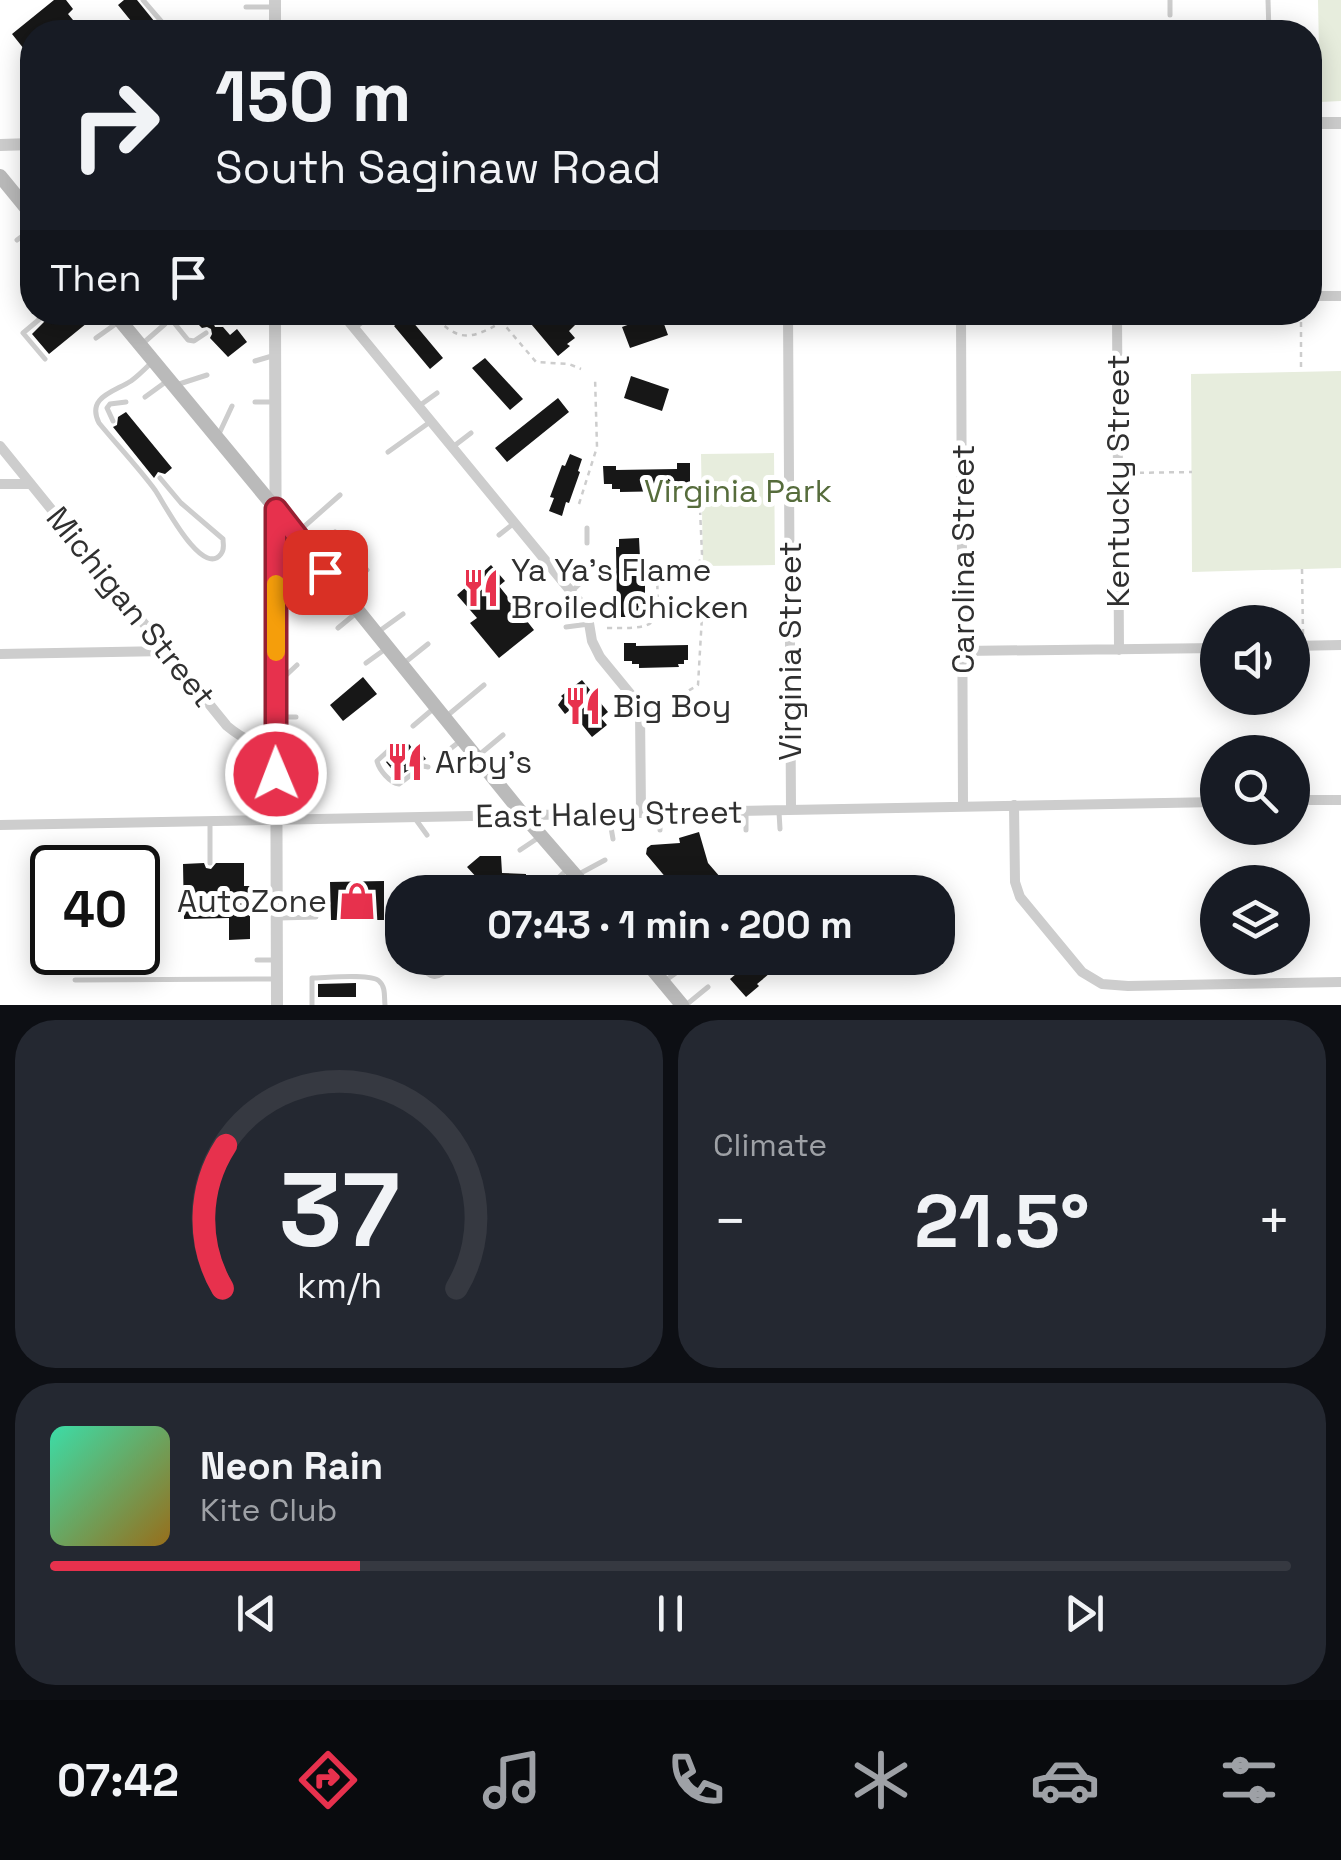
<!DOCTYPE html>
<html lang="en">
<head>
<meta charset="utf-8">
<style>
  :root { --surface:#171b24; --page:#242831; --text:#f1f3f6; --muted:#9ea1a6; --line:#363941; --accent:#e7314d }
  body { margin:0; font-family:"Space Grotesk",sans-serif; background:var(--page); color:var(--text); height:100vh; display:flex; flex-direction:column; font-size:38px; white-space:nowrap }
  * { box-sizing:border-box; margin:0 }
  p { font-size:32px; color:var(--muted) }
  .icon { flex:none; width:55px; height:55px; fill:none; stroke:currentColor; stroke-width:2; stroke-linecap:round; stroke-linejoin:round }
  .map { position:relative; height:1005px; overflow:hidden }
  .details { display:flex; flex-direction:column; gap:15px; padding:15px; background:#0d0f14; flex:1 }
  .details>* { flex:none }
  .top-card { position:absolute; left:20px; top:20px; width:1302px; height:305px; border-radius:40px; box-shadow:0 5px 25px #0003; background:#171b24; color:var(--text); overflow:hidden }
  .controls { position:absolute; left:1200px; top:605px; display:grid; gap:20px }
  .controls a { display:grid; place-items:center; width:110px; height:110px; border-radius:50%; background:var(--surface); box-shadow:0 5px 25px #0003; font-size:50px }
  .speed { position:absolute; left:30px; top:845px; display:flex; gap:20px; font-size:50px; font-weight:700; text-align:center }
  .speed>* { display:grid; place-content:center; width:130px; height:130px; border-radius:50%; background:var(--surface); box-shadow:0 5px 25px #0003; line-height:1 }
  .speed .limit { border:5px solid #111; border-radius:15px; background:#fff; color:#111 }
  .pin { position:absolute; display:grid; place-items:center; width:85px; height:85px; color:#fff; margin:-42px; border-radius:20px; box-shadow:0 5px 15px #0006 }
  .me { position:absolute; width:110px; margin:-55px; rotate:359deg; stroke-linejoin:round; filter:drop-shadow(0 0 8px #0008) }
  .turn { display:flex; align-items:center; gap:35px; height:210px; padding:0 30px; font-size:45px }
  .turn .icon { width:130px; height:130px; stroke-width:2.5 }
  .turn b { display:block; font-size:70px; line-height:85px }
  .then { display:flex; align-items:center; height:95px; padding:0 30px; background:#0003; gap:20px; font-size:38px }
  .big { font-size:75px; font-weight:600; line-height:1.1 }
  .details .tile { flex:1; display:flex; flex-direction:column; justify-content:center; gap:15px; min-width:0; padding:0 35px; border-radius:40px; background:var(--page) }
  .details .dial { align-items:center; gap:0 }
  .dial svg { height:260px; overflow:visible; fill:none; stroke:var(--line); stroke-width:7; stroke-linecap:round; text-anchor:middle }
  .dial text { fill:var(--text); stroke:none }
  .song { display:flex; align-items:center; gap:30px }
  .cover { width:120px; height:120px; border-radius:15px; background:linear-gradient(135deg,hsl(160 70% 55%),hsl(40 70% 35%)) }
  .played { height:10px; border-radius:5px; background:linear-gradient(90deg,var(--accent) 25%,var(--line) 25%) }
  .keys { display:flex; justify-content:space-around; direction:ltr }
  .heat { display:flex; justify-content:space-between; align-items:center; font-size:55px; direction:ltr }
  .details .tiles { flex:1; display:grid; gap:15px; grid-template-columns:1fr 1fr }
  .tile:last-child { grid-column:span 2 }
  .trip { position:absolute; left:385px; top:875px; width:570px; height:100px; border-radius:40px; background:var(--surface); box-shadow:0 5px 25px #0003; font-weight:600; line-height:100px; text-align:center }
  .menu { display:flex; height:160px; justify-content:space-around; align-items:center; background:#090b0e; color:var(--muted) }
  .menu .icon { width:70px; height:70px }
  .menu .on { color:var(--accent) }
  .menu b { font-size:45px; color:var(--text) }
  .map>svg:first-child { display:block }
  .green { fill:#e7eddd }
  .building { fill:#171717 }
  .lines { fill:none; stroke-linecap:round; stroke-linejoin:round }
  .path { stroke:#cdcdcd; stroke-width:2.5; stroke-dasharray:5 5; stroke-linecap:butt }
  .service { stroke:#cdcdcd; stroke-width:5 }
  .minor { stroke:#cdcdcd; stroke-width:10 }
  .tertiary { stroke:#cdcdcd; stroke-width:12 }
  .secondary { stroke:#bababa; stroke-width:14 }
  .route-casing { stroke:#962032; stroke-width:25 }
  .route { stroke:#e7314d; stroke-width:18 }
  .slow { stroke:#f59e0b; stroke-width:18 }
  .labels { text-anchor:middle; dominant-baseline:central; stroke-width:10; stroke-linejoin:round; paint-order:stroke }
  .street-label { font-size:32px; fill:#303030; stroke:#fff }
  .park-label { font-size:32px; fill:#566c3c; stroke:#fff }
  .poi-label { font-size:32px; fill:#303030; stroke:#fff; text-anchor:start }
</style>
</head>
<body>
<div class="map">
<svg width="1341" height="1005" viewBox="0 0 1341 1005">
  <rect width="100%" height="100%" fill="#fff"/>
  <path class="green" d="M1318,0H1341V101L1320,102Z
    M1341,371V568L1192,572L1191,374Z
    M774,453L775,565L703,566L701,454Z"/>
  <path class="building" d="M54,0H66L73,9L68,14L83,32H32V59L12,34Z
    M124,0H137L163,32H140L118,5Z
    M54,312H78L87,323L49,354L32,334Z
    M521,312H566L576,324L569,331L575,338L567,344L570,346L558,356Z
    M660,313L668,335L630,348L622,327Z
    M213,314L215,317L213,322L215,327H223L230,335L237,329L247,342L228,357L210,338L212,334L211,329L207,327L202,328L199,325Z
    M407,315L443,358L430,369L394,326Z
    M485,358L523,399L510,410L472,368Z
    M631,376L669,389L662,411L624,398Z
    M558,398L569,412L507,462L495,448Z
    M126,412L172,468L165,474L158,472L154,478L113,427L117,425L118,417Z
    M570,454L582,459L578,471L580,472L569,503L566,502L562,516L549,511L554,498L550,497L562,465L565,466Z
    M677,463H690V484H681L682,488H672V491L620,492V489H612V484H604L603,466H616V470L677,469Z
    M639,538L640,558H645V597H640V617H621V608L617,609L616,547H619V539Z
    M491,565L505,581L499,586L534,630L499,658L470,623L477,618L457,595Z
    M624,643H636V646L688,645V660H684V664H678L679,667L639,668V664H632V661H624Z
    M363,677L377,694L343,721L330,705Z
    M582,680L608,712L601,718L607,725L592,737L570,710L565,714L558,705L563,698L561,696Z
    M409,744L415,752L418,749L426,759L398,777L386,762Z
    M699,832L708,863L733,892H678L646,854L647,848L651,845L680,843L679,838Z
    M480,856H501L502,873L526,874V890L503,889V892H490L467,867Z
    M204,863L206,868L211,869L216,863H244V886H252V896H244V915H250V939L229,940V918L184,919L183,864Z
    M384,881V920H331L330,882Z
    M755,958H788L757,984L759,986L746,997L730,979Z
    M356,983V997H318V984Z"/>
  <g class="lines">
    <path class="path" d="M430,312C458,342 468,341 502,322L536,362L569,364L581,369
      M1301,312V372
      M1129,473L1192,472
      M579,504L597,447L595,377
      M1302,569L1303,634
      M660,605C678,608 689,600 702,616L698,685L688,691
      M607,628C663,629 658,625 657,572H681L699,563L702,554L700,509L696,505L689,504"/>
    <path class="service" d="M143,0L167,28L234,27L235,32
      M1170,0V15
      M1268,0L1269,32
      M246,7H272
      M934,31L952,30L955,32
      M872,32L886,31
      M17,240L32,229
      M592,312L593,318
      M171,319L188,340L194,341L206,333
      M219,322L230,312
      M356,327L367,318
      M96,338L117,323
      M141,345L165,324
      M45,359L23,333L48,312
      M255,361L272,356
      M151,363C145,369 138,376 131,381C114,392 86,397 99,423C117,445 138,467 155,490C163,501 202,579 221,554C225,549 223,545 223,539L181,503L160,478
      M176,385L207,375
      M145,397L167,381
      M255,402H272
      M419,406L437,393
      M113,421L107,408L110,404L126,402
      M218,436L232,406
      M454,446L471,433
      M388,452L430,422
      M587,528V543
      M298,532L340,495
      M499,535L513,524
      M312,550L335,532
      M343,589L367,570
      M572,591L587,577
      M566,627L589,624
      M338,628L355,614
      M378,632L403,614
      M366,663L384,650
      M403,664L428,644
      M281,680L297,665
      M643,710L658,707
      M448,715L484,685
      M279,717H296
      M413,726L433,709
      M390,744L389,750L377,761C379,770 390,783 399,784L423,766L428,767
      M479,755L503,735
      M441,756L459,742
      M779,812L780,829
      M660,813V830
      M746,814V830
      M609,816L613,839
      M414,817L427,835
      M210,821V863
      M520,850L538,838
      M579,874L605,860
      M549,886L569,868
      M279,918L316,917
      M257,960H274
      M414,960C436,987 438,977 461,958
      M611,963L617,958
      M727,969L744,958
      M75,980L277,979
      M666,980L690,963
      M312,1005V978C325,978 370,973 379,981C386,987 384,997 385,1005
      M686,1005L708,987"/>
    <path class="minor" d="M1310,296H1341
      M341,312L587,611L592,641L600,657L632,696L640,711L641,812
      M788,312L791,809
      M961,312L963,806
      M1117,312L1119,650
      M0,446L227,726C244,740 254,744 276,744
      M0,484H31
      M1292,646L1341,645
      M963,651L1218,648
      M0,654L167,651
      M1292,800H1341
      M1014,805L1015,882L1020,897L1082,972L1102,984L1128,986L1341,982
      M0,825L1218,802"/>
    <path class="tertiary" d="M275,0V32
      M1310,123H1341
      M0,145L32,144
      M275,312L277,1005"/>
    <path class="secondary" d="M0,176L32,215
      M113,312L276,509L524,816L590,892
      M643,958L682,1005"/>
  </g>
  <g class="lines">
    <g class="route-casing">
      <path id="route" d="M276,774V509L325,572"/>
    </g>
    <use href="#route" class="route"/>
    <path class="slow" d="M276,652V584"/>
  </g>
  <defs>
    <g id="restaurant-bare" transform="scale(3)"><path d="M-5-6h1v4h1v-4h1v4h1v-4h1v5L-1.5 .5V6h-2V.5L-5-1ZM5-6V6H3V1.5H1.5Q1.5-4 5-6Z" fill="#e7314d" stroke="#fff" stroke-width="2.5" paint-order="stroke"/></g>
    <g id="shop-bare" transform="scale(3)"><path d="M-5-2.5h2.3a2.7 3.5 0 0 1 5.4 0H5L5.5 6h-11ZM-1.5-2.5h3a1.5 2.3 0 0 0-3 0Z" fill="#e7314d" stroke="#fff" stroke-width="2.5" paint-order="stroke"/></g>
  </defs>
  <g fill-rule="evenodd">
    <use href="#restaurant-bare" x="481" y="588"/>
    <use href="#restaurant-bare" x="583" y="706"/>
    <use href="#restaurant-bare" x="405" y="762"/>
    <use href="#shop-bare" x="357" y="901"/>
  </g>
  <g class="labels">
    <g class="street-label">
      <text transform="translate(1118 481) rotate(-90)">Kentucky Street</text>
      <text transform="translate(963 559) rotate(-90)">Carolina Street</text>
      <text transform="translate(131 607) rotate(51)">Michigan Street</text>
      <text transform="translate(790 651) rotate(-90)">Virginia Street</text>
      <text transform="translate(609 814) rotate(-1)">East Haley Street</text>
    </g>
    <g class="park-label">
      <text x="738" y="491">Virginia Park</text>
    </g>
    <g class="poi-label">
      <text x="511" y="570">Ya Ya's Flame<tspan x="511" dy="37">Broiled Chicken</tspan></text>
      <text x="613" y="706">Big Boy</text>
      <text x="435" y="762">Arby's</text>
      <text x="327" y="901" text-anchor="end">AutoZone</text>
    </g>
  </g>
</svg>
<div class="controls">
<a><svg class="icon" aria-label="sound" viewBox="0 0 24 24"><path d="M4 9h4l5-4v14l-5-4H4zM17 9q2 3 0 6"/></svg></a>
<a><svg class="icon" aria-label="search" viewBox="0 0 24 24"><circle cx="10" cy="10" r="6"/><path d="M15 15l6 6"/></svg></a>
<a><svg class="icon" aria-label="layers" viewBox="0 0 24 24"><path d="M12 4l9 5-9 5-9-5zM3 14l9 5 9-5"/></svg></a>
</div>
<div class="speed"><div class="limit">40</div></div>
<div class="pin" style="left:325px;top:572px;background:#d93025"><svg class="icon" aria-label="arrive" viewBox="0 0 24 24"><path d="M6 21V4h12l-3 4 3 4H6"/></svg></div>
<svg class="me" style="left:276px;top:774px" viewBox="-20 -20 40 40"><circle r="17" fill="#e7314d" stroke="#fff" stroke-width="3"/><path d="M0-11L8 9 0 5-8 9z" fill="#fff"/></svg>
<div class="trip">07:43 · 1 min · 200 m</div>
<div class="top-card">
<div class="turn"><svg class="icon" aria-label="right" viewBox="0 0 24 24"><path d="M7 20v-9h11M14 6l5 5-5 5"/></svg><div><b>150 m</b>South Saginaw Road</div></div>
<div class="then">Then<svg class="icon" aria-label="arrive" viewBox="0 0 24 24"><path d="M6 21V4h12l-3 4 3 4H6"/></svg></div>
</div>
</div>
<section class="details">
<div class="tiles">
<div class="tile dial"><svg viewBox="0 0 100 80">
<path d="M14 69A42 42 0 1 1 86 69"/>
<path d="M14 69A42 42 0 0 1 15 25" stroke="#e7314d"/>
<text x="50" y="56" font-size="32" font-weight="700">37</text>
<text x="50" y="72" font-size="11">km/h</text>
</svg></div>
<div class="tile"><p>Climate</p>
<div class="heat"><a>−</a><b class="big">21.5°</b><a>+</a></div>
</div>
<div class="tile">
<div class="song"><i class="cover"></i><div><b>Neon Rain</b><p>Kite Club</p></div></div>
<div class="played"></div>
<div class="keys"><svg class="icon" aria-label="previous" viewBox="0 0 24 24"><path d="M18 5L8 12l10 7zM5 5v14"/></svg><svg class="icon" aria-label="pause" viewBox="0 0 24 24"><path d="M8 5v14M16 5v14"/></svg><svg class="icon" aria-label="next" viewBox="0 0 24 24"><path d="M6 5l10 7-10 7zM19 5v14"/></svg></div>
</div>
</div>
</section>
<nav class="menu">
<b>07:42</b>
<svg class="icon on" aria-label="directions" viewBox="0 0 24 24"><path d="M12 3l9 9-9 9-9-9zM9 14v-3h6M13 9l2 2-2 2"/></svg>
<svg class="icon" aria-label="music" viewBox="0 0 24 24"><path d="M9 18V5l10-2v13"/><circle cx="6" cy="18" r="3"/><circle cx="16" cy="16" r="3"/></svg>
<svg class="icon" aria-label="phone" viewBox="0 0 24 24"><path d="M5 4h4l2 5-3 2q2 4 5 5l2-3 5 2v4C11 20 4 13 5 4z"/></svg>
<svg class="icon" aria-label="climate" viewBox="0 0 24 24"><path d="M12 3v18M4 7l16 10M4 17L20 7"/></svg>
<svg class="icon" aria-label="car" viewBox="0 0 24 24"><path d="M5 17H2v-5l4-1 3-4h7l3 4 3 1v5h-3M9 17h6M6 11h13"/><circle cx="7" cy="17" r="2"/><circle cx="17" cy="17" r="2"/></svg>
<svg class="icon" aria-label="filters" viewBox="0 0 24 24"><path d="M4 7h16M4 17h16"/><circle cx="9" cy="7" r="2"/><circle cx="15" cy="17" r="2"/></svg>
</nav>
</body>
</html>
